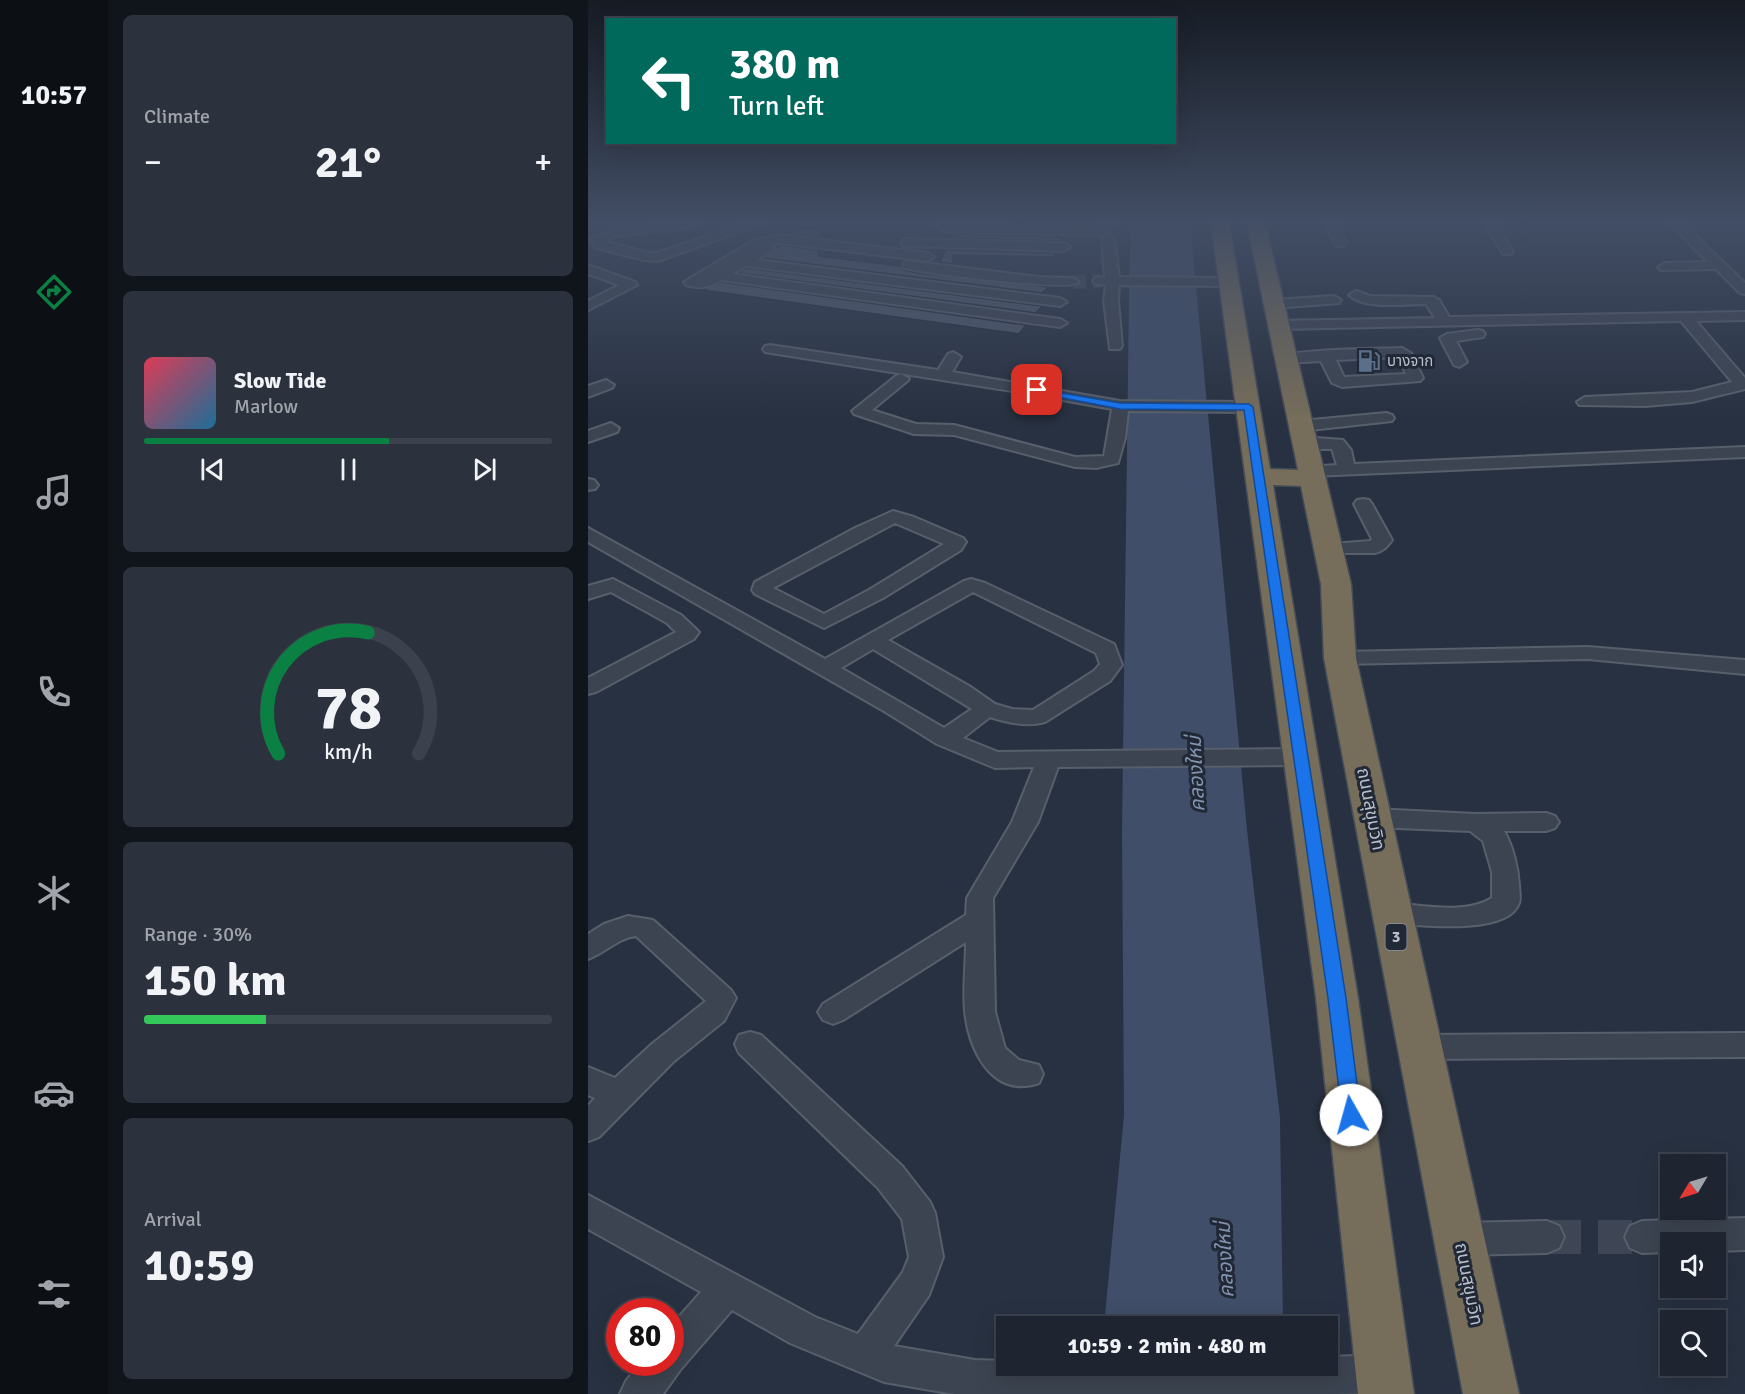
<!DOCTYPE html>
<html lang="en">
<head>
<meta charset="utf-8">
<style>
  :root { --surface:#1e2531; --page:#2b313d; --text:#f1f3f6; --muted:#a1a5ab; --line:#3c424d; --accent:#0b8043 }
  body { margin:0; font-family:Signika,"Noto Sans Thai",sans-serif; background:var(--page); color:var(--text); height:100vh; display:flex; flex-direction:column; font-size:22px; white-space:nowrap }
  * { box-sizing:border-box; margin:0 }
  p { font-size:20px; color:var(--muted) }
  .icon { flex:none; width:33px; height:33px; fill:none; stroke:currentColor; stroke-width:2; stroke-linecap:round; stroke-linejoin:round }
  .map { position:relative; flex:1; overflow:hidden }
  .panel { display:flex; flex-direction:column; gap:15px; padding:15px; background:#10141b; width:480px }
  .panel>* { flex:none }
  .hud { position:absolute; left:18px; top:18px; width:570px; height:126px; border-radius:0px; box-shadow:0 6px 24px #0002,0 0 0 2px var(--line); background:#00695c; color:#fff; overflow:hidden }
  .needle { width:39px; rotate:232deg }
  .controls { position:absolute; left:1072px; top:1154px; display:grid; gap:12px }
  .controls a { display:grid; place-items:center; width:66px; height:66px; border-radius:0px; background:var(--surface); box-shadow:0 6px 24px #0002,0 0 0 2px var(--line); font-size:30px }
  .speed { position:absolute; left:18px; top:1298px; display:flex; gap:12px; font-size:30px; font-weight:700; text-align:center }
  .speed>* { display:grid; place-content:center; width:78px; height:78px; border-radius:50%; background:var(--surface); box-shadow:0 6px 24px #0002,0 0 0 2px var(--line); line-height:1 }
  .speed .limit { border:9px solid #d22; background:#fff; color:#111 }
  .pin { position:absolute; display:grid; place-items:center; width:51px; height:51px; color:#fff; margin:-26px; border-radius:12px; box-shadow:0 3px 9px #0006 }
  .me { position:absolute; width:66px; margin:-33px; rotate:353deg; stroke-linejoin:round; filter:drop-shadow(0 0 4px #0008) }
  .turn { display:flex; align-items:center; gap:21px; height:126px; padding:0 24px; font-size:27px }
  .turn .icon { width:78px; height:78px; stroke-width:2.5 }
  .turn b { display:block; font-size:42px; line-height:51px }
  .big { font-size:45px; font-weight:700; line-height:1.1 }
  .panel .widget { flex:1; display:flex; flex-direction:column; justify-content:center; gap:9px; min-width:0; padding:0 21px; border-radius:9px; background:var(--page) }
  .panel .dial { align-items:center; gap:0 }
  .dial svg { height:156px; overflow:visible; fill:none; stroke:var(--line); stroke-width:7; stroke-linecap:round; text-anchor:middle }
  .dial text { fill:var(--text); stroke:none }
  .song { display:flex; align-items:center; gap:18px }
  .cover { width:72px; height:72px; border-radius:9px; background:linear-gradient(135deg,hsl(350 70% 55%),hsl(200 70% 35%)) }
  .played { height:6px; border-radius:3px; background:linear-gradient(90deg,var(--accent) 60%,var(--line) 60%) }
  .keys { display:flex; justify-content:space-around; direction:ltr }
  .heat { display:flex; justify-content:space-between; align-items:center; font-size:33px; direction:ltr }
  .charge { height:9px; border-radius:4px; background:linear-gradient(90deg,#34c759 30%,var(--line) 0) }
  .trip { position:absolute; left:408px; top:1316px; width:342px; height:60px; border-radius:0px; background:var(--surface); box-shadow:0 6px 24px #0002,0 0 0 2px var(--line); font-weight:700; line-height:60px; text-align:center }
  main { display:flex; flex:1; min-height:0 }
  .dock { display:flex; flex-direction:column; width:108px; justify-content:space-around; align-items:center; background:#0c0f14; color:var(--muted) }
  .dock .icon { width:42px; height:42px }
  .dock .selected { color:var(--accent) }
  .dock b { font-size:27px; color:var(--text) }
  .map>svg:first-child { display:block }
  .water { fill:#404e69 }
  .building { fill:#4f586a; stroke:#232b38; stroke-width:1.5 }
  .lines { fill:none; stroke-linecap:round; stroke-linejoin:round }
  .minor-tunnel-far1 { stroke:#3e4656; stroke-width:14; stroke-dasharray:14 7; stroke-linecap:butt }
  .minor-tunnel { stroke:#3e4656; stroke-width:34; stroke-dasharray:34 17; stroke-linecap:butt }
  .minor-casing { stroke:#575f6b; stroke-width:4 }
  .highway-casing { stroke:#444c58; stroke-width:3 }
  .minor { fill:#3c4451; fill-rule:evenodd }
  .highway { fill:#766d5a; fill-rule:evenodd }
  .route { fill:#1a73e8; stroke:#114b97; stroke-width:1.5 }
  .labels { text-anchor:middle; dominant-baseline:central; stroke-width:6; stroke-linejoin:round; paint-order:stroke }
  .far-poi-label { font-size:15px; fill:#b9bfcb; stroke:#212936; text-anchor:start }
  .shield { fill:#212936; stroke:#8b929e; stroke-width:1.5 }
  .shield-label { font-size:16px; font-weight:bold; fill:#b9bfcb }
  .street-label { font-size:18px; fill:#b9bfcb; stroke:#212936 }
  .water-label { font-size:20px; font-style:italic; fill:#8394b0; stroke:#212936 }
</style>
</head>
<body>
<main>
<nav class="dock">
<b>10:57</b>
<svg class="icon selected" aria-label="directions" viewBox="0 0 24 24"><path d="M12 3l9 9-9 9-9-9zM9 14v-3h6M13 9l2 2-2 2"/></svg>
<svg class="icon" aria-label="music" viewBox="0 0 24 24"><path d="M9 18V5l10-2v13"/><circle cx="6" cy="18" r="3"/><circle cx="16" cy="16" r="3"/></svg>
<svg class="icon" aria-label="phone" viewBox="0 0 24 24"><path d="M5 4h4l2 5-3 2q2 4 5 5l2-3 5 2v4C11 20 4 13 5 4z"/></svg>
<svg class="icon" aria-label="climate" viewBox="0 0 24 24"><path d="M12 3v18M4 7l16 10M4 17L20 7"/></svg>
<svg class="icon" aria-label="car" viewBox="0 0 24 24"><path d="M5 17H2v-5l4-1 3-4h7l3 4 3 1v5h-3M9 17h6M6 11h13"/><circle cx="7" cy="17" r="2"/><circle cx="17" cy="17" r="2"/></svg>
<svg class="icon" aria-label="filters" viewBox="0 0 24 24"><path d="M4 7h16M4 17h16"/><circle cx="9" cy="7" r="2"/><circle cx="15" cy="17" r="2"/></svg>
</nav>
<section class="panel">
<div class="widget"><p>Climate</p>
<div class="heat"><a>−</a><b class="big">21°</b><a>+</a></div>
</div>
<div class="widget">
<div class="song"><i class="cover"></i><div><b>Slow Tide</b><p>Marlow</p></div></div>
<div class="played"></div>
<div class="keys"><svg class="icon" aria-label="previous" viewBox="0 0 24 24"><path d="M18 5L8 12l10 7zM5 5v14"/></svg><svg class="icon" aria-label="pause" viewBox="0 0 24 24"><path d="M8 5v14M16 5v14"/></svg><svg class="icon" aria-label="next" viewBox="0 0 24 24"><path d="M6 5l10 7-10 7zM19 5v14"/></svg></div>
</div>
<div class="widget dial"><svg viewBox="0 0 100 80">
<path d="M14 69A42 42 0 1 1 86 69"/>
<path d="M14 69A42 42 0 0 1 60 7" stroke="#0b8043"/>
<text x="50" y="56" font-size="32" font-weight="700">78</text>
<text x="50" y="72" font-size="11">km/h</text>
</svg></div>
<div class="widget"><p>Range · 30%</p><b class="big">150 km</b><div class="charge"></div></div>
<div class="widget"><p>Arrival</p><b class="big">10:59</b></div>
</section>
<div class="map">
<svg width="1157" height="1394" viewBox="0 0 1157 1394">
  <rect width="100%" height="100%" fill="#283141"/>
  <path class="water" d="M542,223H602L659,830L692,1118L695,1326H516L536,1115L534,832Z"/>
  <path class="building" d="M207,229H232V238L202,234Z
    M366,234L472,237L471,241L364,238Z
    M192,245L231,250L230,256L313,266L316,270L329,273L461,287L454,293L175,258Z
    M358,250L467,253L466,257L365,255V264L352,262Z
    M158,268L454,306L448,313L151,273Z
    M133,282L438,325L431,334L115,290Z"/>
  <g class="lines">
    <path class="minor-tunnel-far1" d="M484,282L512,281"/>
    <path class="minor-tunnel" d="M959,1237H1054"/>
    <g class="minor-casing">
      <path id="minor" d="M76,223H111L105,227L28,236L16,241L56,252L69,253L156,223H176L70,261L56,260L8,248L2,240L26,229Z
        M348,223L510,227L517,223H530L520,233L510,235L359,232L355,231Z
        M737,223H749L758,243L756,246H748Z
        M896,223H908L925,251L923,254H915Z
        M1081,223H1094L1157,283V294L1152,293L1128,269L1072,270L1070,267L1077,263L1120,262Z
        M192,235L340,253L346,257L340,261L192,243L182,245L186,248L169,260L472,298L479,302L472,306L158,266L144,274L472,319L479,323L472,327L133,280C121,288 112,289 98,285L96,282L166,240Z
        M520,235L526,239L531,277L642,278L649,282L642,286L531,285L530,301L534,346L532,349H522L516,301L518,285L507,284L505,281L507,278L517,277L514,239Z
        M319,239L476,243L482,247L476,251L315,246L313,243L315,240Z
        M321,261L451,277L484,278L491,282C481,292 337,273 316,268L315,265L316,262Z
        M0,265L47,282L49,285L0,310V301L31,285L0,274Z
        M768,291L782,296L846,297L851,300L861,317L1157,312V320L1108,321L1157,378V389L1104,402L1057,406L991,405L989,402L997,397L1104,392L1144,382L1093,321L690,329L683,325L690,321L847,318L838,304C818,304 776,310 761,295Z
        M746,296L753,300L751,303L686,308L679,304L686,300Z
        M890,330L895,331L897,334L895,337L868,341L879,362L871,367L866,365L852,338L859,334Z
        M182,345L350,370L360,354L365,352L373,357L364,372L532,401L661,402L669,407L661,412L540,411L537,438L530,463L508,468L487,467L366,435L326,434L266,414L264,411L308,376L313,374L321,379L318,382L284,410L328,424L366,425L487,457L516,456L524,409L436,393L177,352L175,349L177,346Z
        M814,348L824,354L835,378L832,381L754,387L744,383L733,361L698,363L690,358C698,349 795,349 814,348ZM811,357L818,374L756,377L748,360Z
        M18,380L26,385L24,388L0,397V386Z
        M798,413L804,415L806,418L804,421L713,431L705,426L713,421Z
        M23,423L31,428L29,432L0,442V431Z
        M728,438L755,440L763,450L766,464L1157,447V457L725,476L719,475L716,471L719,467L749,465L744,449H711L709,445L711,441Z
        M0,479L6,480L10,485L7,489L0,490Z
        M775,499L781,500L784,504L804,540C799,547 795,551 787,553H732L729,549L732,545L782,541L784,539L766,504L769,500Z
        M305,511L326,517L375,538L378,542L373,550L295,598L236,628L167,594L164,590L167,582L267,528ZM307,523L356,544L281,590L236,614L185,588Z
        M0,528L237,659L376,581L383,579L397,583L526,644L534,665L522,681L457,722C439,727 420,723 402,717L375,738L410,752L714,749L722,752L726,757L722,762L714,765L470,767L450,822L405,898L407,1012L417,1048L431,1060L451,1065L455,1074L451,1083C404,1099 381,1050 377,1011C375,989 378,964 378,942L255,1020L245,1024L235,1020L230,1012L235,1004L378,915L379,898L424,822L446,767L407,768L349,744L296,711L0,542ZM385,592L508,653L512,664L506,671L445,710L424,709L407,704L381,686L300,640ZM285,649L384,709L356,728L253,668Z
        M25,579L93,615L111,632L106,639L8,692L0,694V678L88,632L79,623L23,592L0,599V586Z
        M1000,647L1157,660V674L1000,659L752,664L744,663L741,658L744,653L752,652Z
        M785,809L888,814L958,813L967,816L971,822L967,828L958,831H916C925,846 930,868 931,885C931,890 933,898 931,903C920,936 830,925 803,923L793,920L789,913L793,906L803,903C834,905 877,915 904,898V872L895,841L882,831L785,827L776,824L772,818L776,812Z
        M40,916L65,920L143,990L148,998L136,1021L85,1062L11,1137L0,1141V1106L7,1098L0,1095V1067L27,1078L64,1044L118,1001L48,936C30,938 17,953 0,959V934L16,924Z
        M162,1032L173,1035L314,1166L342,1202L347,1213L355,1257L341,1295L306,1346L387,1360L418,1361V1365H740V1357L795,1355L808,1361L814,1374L808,1387L795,1393L747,1394H366L296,1382L202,1343L144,1310L92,1370L75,1394H32L38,1381L53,1362H82V1327L113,1292L0,1229V1195L227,1317L270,1334L315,1272L321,1257L314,1219L290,1188L151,1053L147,1044L151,1035Z
        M1157,1033V1057L832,1059L821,1056L817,1047L821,1038L832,1035Z
        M1157,1218V1250L1128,1251V1242H1083V1252L1054,1253L1042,1248L1037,1237L1042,1226L1054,1221Z
        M959,1221L971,1226L976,1237L971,1248L959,1253L872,1255L860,1250L855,1239L860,1228L872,1223Z"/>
    </g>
    <g class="highway-casing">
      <path id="highway" d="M623,223H641L682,469L710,470L659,223H677L763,584L768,658L931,1394H875L736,658L733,584L713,486L685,485L770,998L826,1394H770L728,998Z"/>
    </g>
    <use href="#minor" class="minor"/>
    <use href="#highway" class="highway"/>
  </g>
  <linearGradient id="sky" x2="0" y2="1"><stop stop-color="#161b24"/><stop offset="0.53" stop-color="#424e65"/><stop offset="1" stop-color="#424e65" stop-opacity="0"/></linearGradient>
  <rect width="1157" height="418" fill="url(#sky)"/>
  <path class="route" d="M445,388L532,403L661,404L665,407L758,998L773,1115L770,1121L763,1124L757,1121L754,1115L740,998L656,410L532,409L449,393L444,390Z"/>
  <defs>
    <g id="fuel-bare" transform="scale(1.8)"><path d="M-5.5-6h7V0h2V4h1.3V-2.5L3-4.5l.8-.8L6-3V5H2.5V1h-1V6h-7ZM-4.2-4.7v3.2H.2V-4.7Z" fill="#5c6f8a" stroke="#212936" stroke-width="2.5" paint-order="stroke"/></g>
  </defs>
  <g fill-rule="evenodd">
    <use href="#fuel-bare" x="781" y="361"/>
  </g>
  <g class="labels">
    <g class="far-poi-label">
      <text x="799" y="361">บางจาก</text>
    </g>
    <rect class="shield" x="797.5" y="924" width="21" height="26" rx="4.5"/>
    <g class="shield-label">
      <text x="808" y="937">3</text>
    </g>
    <g class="street-label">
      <text transform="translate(783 809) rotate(79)">ถนนสุขุมวิท</text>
      <text transform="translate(881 1284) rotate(79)">ถนนสุขุมวิท</text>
    </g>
    <g class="water-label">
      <text transform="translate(608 774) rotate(-93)">คลองใหม่</text>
      <text transform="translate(637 1260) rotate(-93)">คลองใหม่</text>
    </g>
  </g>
</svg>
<div class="controls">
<a><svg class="needle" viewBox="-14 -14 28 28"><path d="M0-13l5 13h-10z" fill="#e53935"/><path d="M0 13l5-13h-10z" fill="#a1a5ab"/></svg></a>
<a><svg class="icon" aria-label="sound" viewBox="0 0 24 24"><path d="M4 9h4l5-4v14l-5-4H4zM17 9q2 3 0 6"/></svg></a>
<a><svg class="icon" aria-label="search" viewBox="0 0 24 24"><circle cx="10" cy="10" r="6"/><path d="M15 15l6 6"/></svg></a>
</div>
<div class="speed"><div class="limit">80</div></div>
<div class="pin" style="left:449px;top:390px;background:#d93025"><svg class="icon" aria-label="arrive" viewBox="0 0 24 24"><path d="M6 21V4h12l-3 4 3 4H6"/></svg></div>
<svg class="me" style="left:763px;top:1115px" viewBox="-20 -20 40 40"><circle r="19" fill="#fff"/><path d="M0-13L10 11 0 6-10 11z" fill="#1a73e8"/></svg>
<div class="trip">10:59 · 2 min · 480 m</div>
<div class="hud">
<div class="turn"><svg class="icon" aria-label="left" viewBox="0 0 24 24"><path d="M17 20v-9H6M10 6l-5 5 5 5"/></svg><div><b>380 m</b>Turn left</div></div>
</div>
</div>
</main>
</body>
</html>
